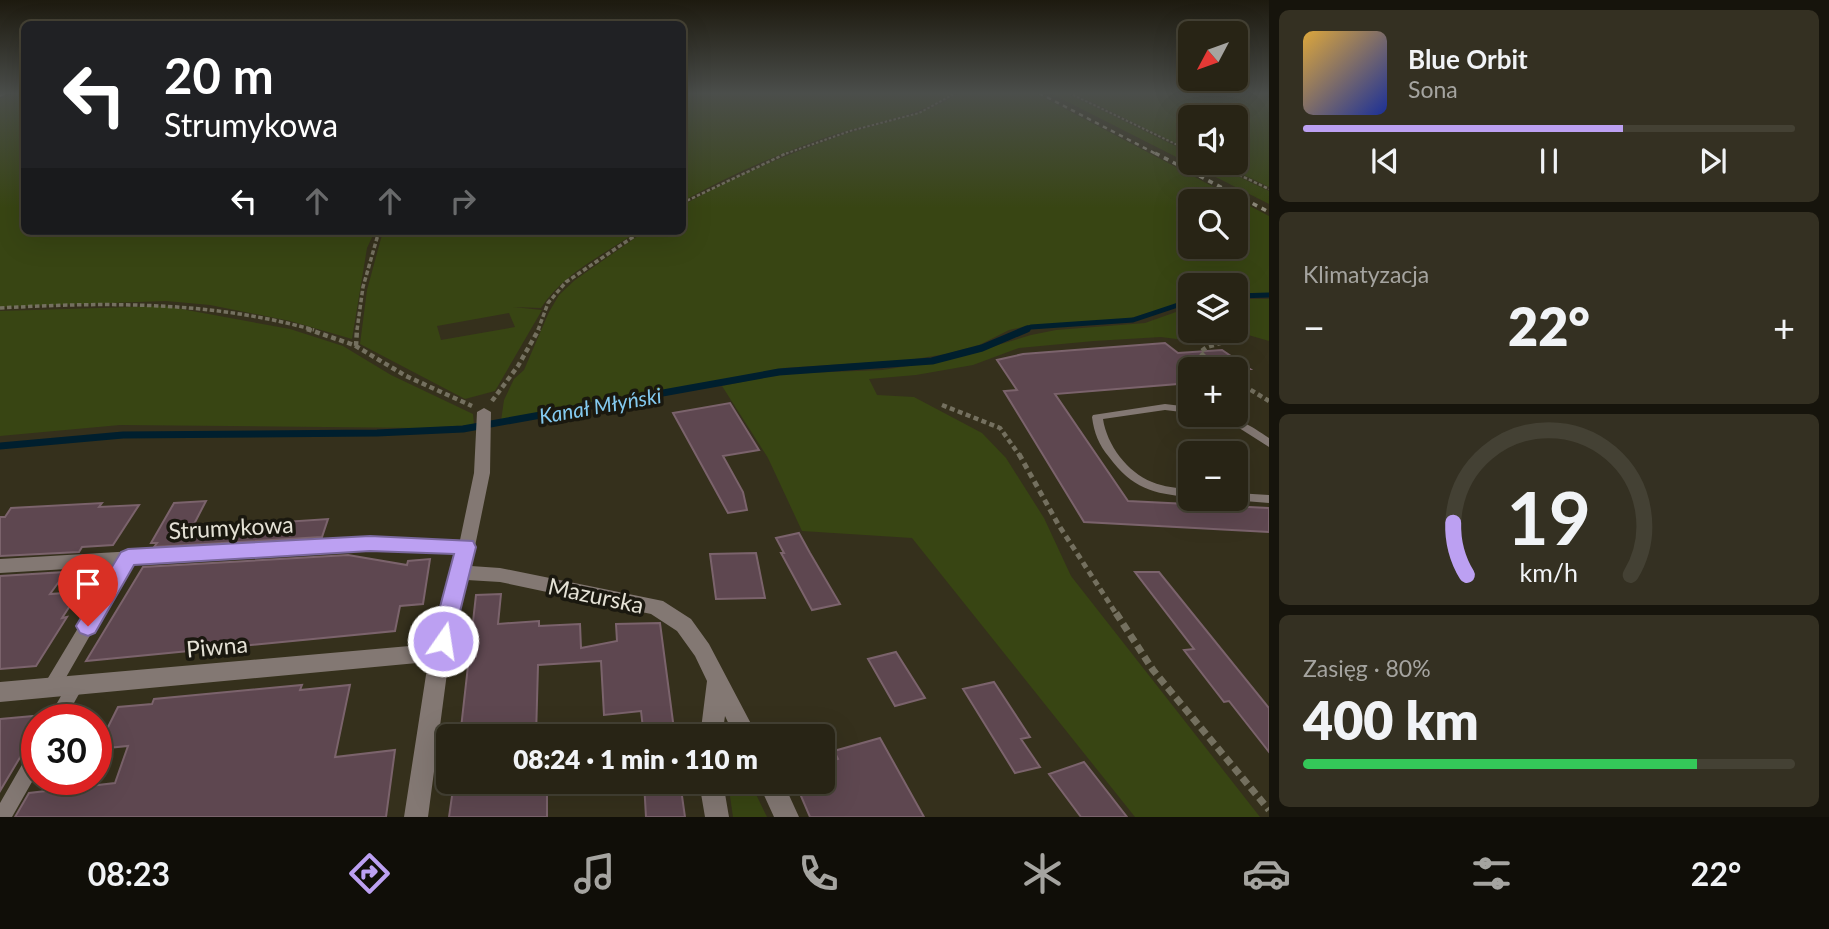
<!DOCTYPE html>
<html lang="pl">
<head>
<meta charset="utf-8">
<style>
  :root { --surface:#282415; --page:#343022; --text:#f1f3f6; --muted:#a5a4a0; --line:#444134; --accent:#bca0f2 }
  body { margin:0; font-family:Lato,sans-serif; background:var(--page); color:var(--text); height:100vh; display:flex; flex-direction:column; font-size:26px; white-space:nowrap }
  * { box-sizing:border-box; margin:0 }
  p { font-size:23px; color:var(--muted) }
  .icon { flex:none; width:38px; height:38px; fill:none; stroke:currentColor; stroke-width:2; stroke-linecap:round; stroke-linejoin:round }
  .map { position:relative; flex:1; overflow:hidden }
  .details { display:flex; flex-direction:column; gap:10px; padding:10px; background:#16140c; width:560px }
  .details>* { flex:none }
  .hud { position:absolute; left:21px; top:21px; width:665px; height:214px; border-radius:10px; box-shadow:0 7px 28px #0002,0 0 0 2px var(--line); background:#202124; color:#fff; overflow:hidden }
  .needle { width:46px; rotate:229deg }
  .controls { position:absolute; left:1178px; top:21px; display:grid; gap:14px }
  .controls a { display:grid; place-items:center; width:70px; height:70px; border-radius:10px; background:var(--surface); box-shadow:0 7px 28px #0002,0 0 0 2px var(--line); font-size:35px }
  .speed { position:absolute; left:21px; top:704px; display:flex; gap:14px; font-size:35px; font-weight:700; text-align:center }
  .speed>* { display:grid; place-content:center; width:91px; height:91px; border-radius:50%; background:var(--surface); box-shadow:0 7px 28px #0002,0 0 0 2px var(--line); line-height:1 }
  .speed .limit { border:10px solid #d22; background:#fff; color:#111 }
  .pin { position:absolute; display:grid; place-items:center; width:60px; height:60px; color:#fff; margin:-72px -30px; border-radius:50% 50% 50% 0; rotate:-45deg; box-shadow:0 0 7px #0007 }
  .pin .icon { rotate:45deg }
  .me { position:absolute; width:77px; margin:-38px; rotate:13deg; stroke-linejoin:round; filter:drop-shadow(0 0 5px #0008) }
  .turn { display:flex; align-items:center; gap:24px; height:147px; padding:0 28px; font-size:32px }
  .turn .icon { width:91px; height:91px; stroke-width:2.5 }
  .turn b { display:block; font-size:49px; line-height:60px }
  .lanes { display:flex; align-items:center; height:66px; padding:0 28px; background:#0003; justify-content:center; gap:35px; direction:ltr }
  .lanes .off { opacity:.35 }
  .big { font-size:52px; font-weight:800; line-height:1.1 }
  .details .widget { flex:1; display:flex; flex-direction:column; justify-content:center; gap:10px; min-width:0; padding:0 24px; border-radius:10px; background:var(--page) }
  .details .dial { align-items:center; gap:0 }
  .dial svg { height:182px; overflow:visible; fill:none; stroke:var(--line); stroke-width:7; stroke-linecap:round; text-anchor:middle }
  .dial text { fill:var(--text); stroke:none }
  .song { display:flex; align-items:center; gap:21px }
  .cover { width:84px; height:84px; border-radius:10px; background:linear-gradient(135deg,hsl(40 70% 55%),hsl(230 70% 35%)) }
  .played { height:7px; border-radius:4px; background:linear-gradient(90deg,var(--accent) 65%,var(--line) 65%) }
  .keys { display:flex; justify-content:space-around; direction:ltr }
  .heat { display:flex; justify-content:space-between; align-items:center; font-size:38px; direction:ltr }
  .charge { height:10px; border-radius:5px; background:linear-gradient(90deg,#34c759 80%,var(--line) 0) }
  .trip { position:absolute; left:436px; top:724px; width:399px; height:70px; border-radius:10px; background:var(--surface); box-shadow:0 7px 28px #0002,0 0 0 2px var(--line); font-weight:800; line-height:70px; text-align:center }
  .tab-bar { display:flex; height:112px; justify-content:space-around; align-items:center; background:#100e08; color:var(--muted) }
  .tab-bar .icon { width:49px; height:49px }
  .tab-bar .on { color:var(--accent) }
  .tab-bar b { font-size:32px; color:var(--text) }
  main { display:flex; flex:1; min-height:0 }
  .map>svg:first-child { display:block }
  .green { fill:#384513; fill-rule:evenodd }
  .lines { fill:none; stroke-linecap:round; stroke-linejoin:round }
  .stream-far1 { stroke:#001f2e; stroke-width:5 }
  .stream { stroke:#001f2e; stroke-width:7 }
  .building { fill:#5e4750; stroke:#7b636c; stroke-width:2 }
  .path-far5 { stroke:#74705f; stroke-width:2; stroke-dasharray:2.5 2; stroke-linecap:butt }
  .path-far4 { stroke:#74705f; stroke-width:2.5; stroke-dasharray:3.5 2; stroke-linecap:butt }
  .path-far3 { stroke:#74705f; stroke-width:3.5; stroke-dasharray:4.5 2.5; stroke-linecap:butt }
  .path-far2 { stroke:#74705f; stroke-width:4.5; stroke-dasharray:5 3.5; stroke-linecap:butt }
  .path-far1 { stroke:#74705f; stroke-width:5; stroke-dasharray:6 4.5; stroke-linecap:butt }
  .path { stroke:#74705f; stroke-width:7; stroke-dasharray:8 5; stroke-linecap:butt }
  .service { fill:#837873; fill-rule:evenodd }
  .minor { fill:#837873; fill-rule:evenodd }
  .secondary { fill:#b2a199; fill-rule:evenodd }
  .rail-far1 { stroke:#8f8b7b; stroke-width:2.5; stroke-dasharray:4.5 4.5; stroke-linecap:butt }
  .rail { stroke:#8f8b7b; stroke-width:3.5; stroke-dasharray:5 5; stroke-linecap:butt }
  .route { fill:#bca0f2; stroke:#7a689d; stroke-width:2 }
  .labels { text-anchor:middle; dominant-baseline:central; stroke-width:7; stroke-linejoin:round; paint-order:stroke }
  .water-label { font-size:21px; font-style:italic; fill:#84caf0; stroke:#1a180f }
  .near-street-label { font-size:23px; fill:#e4e1d5; stroke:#1a180f }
</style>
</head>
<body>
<main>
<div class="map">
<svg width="1269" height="817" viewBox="0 0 1269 817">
  <rect width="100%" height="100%" fill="#35301c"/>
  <path class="green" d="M14,93H24V231H375L367,248L352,339L290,321L210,305L166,301L0,307V99Z
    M683,93H953C918,117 875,122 836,134C783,151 731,175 683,201Z
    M959,93H1035L1269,216V293L1236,294V285H1190V300L1128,319L1027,326L1009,330L979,345L946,354L909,360L783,368L696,387L501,421L504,400L514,379L524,370L549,312L559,295L575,280L645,231H682L683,205C732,178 784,155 837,137C878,122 922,118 959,93ZM1236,201V247H1190V201Z
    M1050,93H1066L1190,153V163H1210L1269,191V204Z
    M1073,93H1269V187L1218,163H1236V117H1190V150Z
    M383,231H638C605,254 563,273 541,308L513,307L542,310L495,391L465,399L360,344L367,290ZM509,313L515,327L441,340L437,326Z
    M1236,299H1269V341L1238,332L1184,340L1161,337L1094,341L1019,348L973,365L916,375L869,379L877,395L914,397L982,433L1006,458L1044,518L1071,576L1260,817H1135L912,538L802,531L768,458L722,386L781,374L882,370L948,360L1031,335L1056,330L1145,323L1190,307V331H1236Z
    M165,306L290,329L343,346L391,375L473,414L474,425L421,428L120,425L0,436V311Z
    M728,782H750L767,817H733Z"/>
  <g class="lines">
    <path class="stream-far1" d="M1236,296L1269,295
      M1023,330L1031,327L1133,320L1190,301"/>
    <path class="stream" d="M0,446L123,435L377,433L463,429L779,372L932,361L982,348L1027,329"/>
  </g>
  <path class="building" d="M1165,343L1178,353L1222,350L1250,369H1190V383L1055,394L1128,501L1269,508V532L1084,522L1004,391L1017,390L997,360L1023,354Z
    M730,403L759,450L723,456L743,492L747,510L728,513L673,413Z
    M206,501L192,528L328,519L322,537L154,547L157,543H151L174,503Z
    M102,503L99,507L139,505L113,545L82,547L79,552L0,556V517H5L11,508Z
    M799,533L810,553L840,604L812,610L781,553H784L776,538Z
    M756,553L765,598L716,599L710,554Z
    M348,555L407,565L408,561L430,559L423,604L400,606L395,631L86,661L143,567Z
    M66,572L50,594L79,592L62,618L67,617L36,666L0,669V576Z
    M1135,572H1159L1269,708V752L1229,701L1224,702L1184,650L1194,649Z
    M501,594L498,624L539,621V626L580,624L581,648L617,641L616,624L660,623L675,737H644L641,711L604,715L601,661L538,665L536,737H460L476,595Z
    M896,652L925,698L895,706L868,659Z
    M994,682L1030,737L1021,739L1040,767L1015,773L963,689Z
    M302,685L300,690L350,685L335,757L395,750L386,817H15L29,793L115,783L128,746L97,749L118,707L152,704L154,699Z
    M45,715L43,719H37V729L0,791V719Z
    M880,738L924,817H810L795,782H822V764L838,759L834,751Z
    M1084,762L1127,817H1081L1049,774Z
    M454,782H522V795L547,793V817H449Z
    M644,782H680L685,817H646Z"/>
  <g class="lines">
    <path class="path-far5" d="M1069,93L1190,151
      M782,155L850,131L919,113L956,93"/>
    <path class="path-far4" d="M1214,163L1269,189
      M682,203L787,153"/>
    <path class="path-far3" d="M0,308C106,302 211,301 314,330
      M357,330L363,287L379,231
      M538,330L548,303L566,282L642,231"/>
    <path class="path-far2" d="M307,329L354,345L406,376L472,406
      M356,346L357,329
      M1216,369L1200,352L1207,347L1237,338
      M1236,381L1269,401
      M492,401L518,366L539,329
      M942,405L1000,428L1020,456"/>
    <path class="path-far1" d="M1019,454L1058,524L1117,615"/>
    <path class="path" d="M1116,613L1153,670L1269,810"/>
    <path class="service" d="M1165,404L1190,407V413L1165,410L1103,419C1107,445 1127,472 1152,482C1164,487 1177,488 1190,489V497C1153,494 1132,488 1109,457C1099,445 1094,433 1092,417L1093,415Z
      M1213,415C1235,415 1251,426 1269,438V447L1236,426L1214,417Z
      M1236,493L1269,495V503L1232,500L1231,499H1236Z
      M128,552L133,553L135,557L57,693L51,695L45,693L43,688L45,683L123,553Z
      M76,678L82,680L84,685L65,719H48L70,680Z
      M37,747V773L12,817H0V803L31,749Z"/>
    <path class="minor" d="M484,408L491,412L490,473L471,566L500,568L663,601L691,619L709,644L758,737H735L725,716L722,737H700L707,681L695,656L677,631L651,614L500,582L467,580L447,673L428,817H404L428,662L0,702V682L432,644L456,553L370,551L0,573V559L370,537L460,540L474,473L477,412Z
      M699,782H723L729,817H705Z
      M758,782H783L799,817H774Z"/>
    <path class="secondary" d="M0,93H8L0,97Z"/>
    <path class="rail-far1" d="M1039,93L1158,155"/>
    <path class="rail" d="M1155,153L1269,212"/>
  </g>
  <linearGradient id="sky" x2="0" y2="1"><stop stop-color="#1d1a0f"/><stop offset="0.45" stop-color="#4b4e4b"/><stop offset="1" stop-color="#4b4e4b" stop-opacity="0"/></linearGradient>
  <rect width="1269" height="208" fill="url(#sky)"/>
  <path class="route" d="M370,536L473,541L476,547L451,648L443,651L435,648L431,641L454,554L370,551L134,565L95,633L88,636L80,633L76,626L121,552L128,549Z"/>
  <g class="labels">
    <g class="water-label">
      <text transform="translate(600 405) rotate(-10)">Kanał Młyński</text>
    </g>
    <g class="near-street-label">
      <text transform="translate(231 527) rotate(-3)">Strumykowa</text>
      <text transform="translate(596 595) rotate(12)">Mazurska</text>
      <text transform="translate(217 646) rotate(-5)">Piwna</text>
    </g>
  </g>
</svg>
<div class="controls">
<a><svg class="needle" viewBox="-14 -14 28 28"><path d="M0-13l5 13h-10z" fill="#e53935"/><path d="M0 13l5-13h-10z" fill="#a5a4a0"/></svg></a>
<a><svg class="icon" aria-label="sound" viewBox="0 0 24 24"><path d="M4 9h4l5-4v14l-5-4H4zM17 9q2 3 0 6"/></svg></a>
<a><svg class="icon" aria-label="search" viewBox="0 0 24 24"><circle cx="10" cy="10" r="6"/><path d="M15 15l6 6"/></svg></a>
<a><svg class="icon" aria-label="layers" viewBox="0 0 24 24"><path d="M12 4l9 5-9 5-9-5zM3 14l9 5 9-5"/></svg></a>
<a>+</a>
<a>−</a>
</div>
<div class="speed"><div class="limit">30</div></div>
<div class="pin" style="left:88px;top:626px;background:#d93025"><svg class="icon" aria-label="arrive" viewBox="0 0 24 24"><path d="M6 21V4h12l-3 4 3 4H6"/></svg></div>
<svg class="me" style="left:443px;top:641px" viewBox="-20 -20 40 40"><circle r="17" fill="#bca0f2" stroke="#fff" stroke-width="3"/><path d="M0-11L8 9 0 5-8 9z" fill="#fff"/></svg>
<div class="trip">08:24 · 1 min · 110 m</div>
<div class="hud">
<div class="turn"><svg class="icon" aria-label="left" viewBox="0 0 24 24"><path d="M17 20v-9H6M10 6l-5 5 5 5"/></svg><div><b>20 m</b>Strumykowa</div></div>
<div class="lanes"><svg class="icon" aria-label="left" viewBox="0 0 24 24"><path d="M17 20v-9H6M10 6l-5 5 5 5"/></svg><svg class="icon off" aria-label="ahead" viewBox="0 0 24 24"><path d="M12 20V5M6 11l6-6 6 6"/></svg><svg class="icon off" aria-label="ahead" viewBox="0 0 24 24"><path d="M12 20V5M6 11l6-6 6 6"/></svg><svg class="icon off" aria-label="right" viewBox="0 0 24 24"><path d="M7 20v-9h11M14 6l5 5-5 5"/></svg></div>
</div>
</div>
<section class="details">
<div class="widget">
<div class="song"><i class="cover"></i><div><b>Blue Orbit</b><p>Sona</p></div></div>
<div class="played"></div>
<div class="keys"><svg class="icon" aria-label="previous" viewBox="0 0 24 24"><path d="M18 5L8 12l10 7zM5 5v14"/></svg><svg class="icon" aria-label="pause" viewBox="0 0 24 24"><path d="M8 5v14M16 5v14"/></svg><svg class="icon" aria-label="next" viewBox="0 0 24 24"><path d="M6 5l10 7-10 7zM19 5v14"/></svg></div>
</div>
<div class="widget"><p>Klimatyzacja</p>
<div class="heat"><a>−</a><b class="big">22°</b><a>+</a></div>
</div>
<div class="widget dial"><svg viewBox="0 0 100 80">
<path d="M14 69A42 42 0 1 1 86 69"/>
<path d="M14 69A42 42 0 0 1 8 46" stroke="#bca0f2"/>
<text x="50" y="56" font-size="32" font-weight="700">19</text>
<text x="50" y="72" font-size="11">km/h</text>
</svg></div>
<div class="widget"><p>Zasięg · 80%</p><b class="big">400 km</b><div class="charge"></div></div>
</section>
</main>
<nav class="tab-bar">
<b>08:23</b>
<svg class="icon on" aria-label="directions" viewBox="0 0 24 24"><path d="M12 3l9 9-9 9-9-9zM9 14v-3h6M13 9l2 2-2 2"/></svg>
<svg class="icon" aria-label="music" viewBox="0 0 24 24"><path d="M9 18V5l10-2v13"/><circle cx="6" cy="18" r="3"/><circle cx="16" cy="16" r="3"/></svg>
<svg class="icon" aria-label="phone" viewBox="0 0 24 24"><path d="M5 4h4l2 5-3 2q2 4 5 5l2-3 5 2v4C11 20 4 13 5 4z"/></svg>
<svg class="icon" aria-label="climate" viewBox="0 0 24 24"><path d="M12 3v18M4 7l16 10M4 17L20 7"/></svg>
<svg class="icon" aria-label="car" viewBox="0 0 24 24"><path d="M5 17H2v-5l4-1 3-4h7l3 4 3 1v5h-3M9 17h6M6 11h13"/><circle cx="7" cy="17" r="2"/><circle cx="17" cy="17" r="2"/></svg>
<svg class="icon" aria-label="filters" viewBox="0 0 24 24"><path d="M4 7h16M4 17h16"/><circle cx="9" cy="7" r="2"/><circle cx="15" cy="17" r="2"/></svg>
<b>22°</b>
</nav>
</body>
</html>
